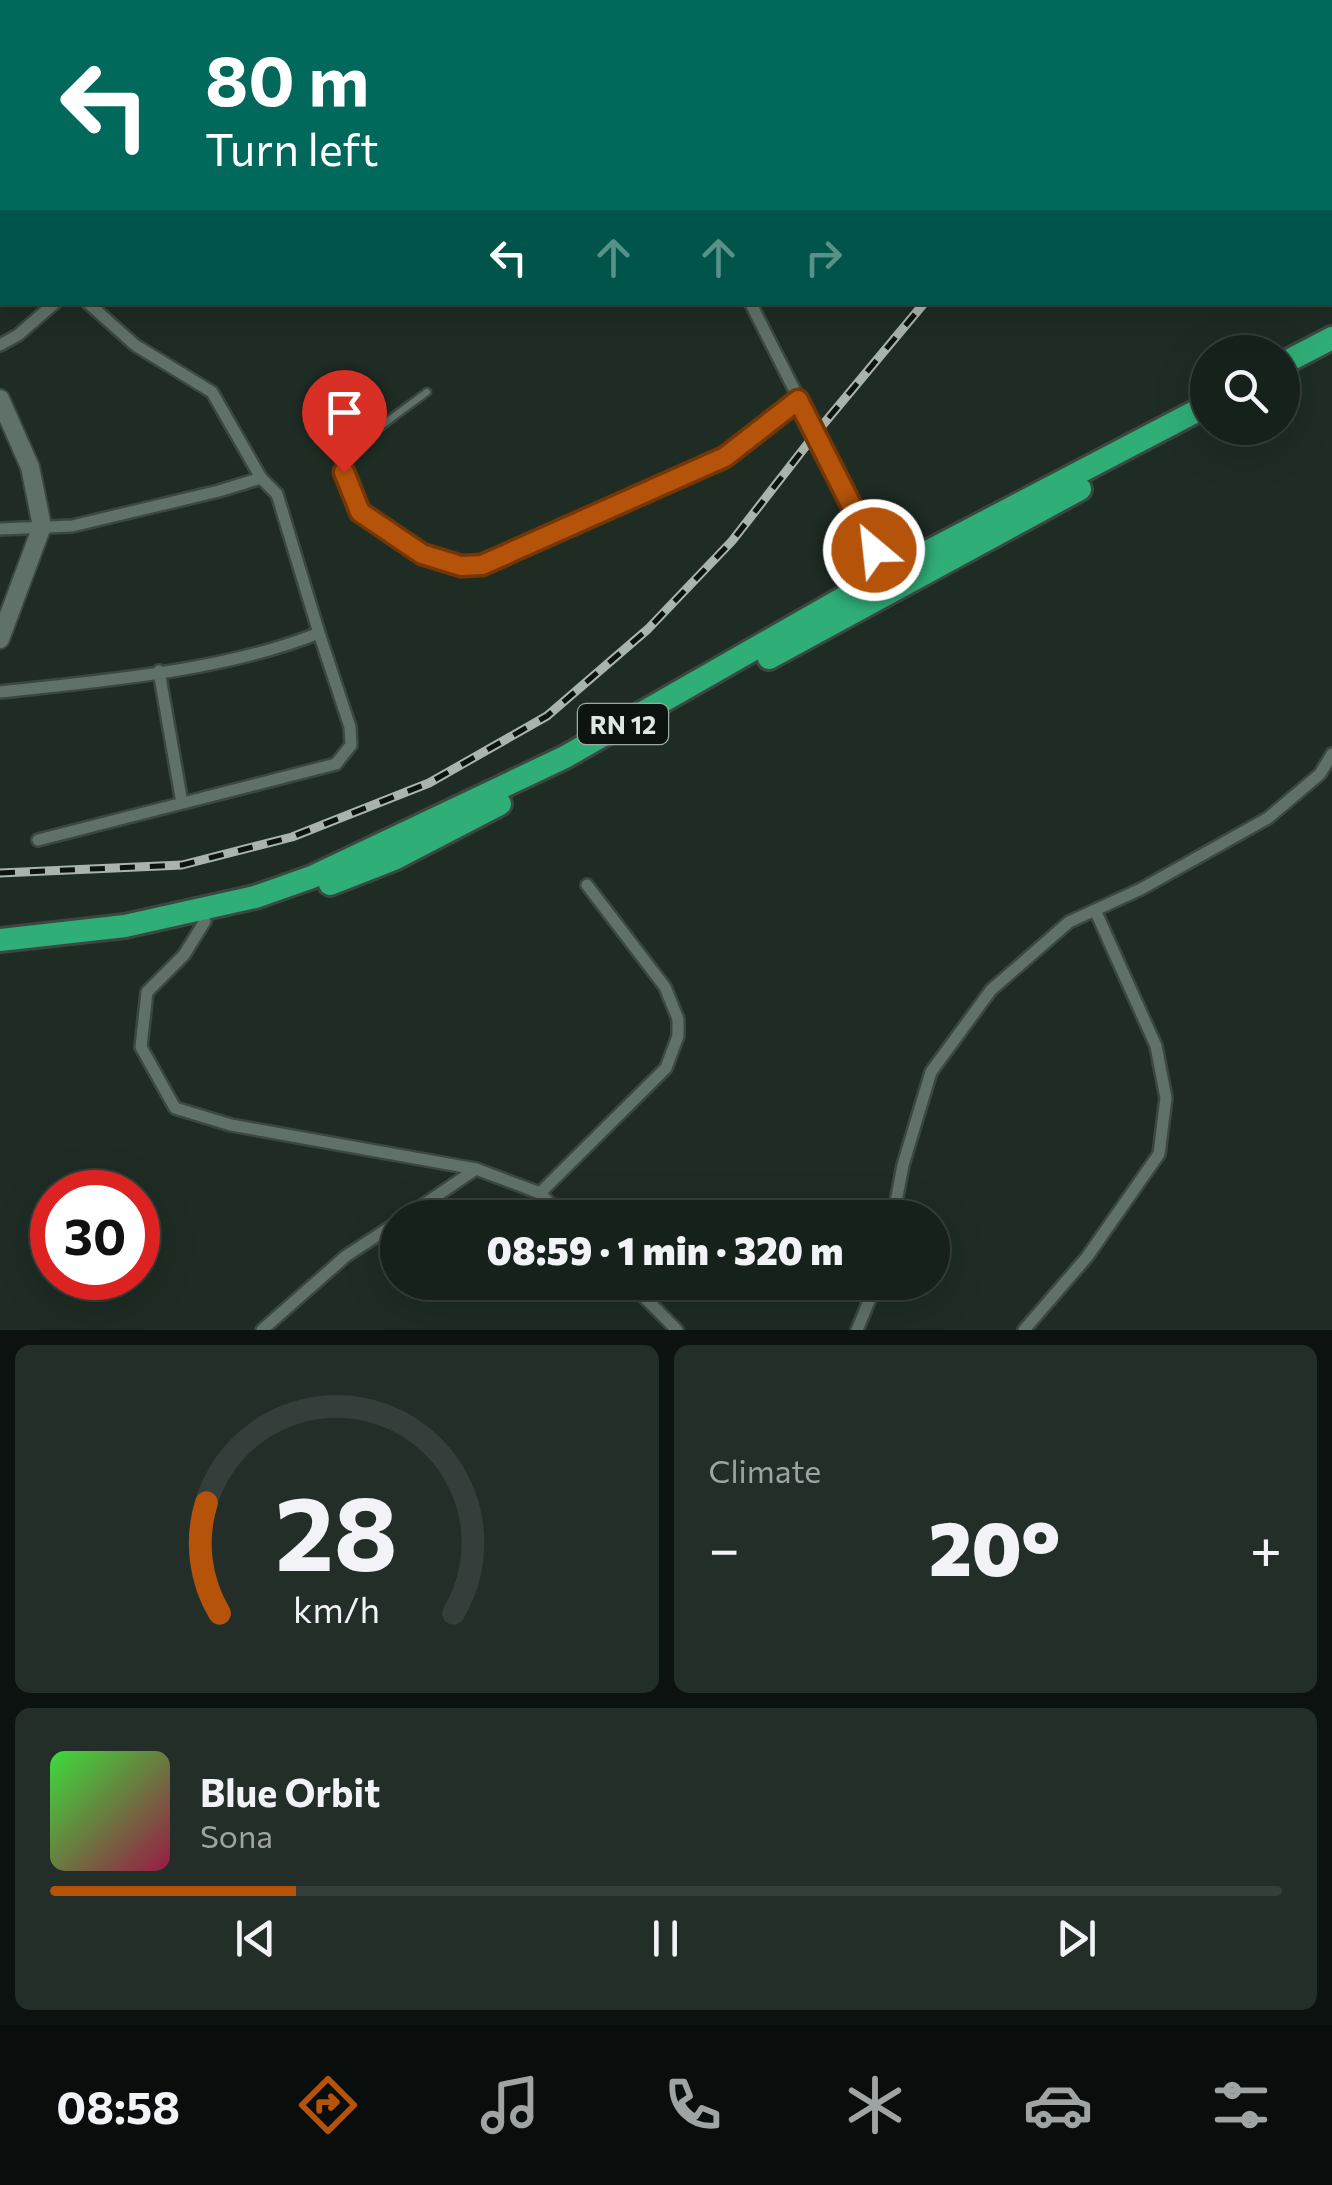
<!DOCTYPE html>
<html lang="en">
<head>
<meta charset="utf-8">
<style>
  :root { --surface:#16211b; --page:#232e28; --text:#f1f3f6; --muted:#9ea3a3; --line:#353e3a; --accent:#b45309 }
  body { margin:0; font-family:Commissioner,sans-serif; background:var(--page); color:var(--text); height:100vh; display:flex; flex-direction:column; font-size:38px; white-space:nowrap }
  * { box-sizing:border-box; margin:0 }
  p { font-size:32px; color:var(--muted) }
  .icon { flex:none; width:55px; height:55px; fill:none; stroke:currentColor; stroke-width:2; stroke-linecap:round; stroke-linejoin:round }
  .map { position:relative; height:1330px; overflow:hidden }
  .drawer { display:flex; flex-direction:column; gap:15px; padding:15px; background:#0c120f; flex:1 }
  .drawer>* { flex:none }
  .hud { position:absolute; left:0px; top:0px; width:1332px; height:305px; box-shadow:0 10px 40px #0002,0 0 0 2px var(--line); background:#00695c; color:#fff; overflow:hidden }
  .fabs { position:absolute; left:1190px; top:335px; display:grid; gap:20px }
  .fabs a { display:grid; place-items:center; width:110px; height:110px; border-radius:50%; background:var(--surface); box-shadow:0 10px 40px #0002,0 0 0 2px var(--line); font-size:50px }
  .speed { position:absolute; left:30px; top:1170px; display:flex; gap:20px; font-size:50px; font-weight:700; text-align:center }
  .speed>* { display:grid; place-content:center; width:130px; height:130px; border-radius:50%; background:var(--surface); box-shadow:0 10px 40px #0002,0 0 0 2px var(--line); line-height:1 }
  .speed .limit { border:15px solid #d22; background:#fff; color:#111 }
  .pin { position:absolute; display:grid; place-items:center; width:85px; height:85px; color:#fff; margin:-102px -42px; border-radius:50% 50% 50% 0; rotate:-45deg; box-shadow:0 0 10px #0007 }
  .pin .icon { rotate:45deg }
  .me { position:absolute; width:110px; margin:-55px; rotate:332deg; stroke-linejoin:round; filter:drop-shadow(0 0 8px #0008) }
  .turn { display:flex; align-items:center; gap:35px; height:210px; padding:0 40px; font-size:45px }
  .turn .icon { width:130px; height:130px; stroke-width:2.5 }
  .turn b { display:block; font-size:70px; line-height:85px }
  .lanes { display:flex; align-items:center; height:95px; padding:0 40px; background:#0003; justify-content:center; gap:50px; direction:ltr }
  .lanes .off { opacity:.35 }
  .big { font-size:75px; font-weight:800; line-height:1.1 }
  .drawer .card { flex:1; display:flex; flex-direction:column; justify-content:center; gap:15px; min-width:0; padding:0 35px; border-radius:15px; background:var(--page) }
  .drawer .dial { align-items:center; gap:0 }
  .dial svg { height:260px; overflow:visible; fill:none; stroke:var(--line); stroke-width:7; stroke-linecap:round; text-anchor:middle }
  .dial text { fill:var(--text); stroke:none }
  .song { display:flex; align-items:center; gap:30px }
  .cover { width:120px; height:120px; border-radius:15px; background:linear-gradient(135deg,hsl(120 70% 55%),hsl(340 70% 35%)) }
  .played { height:10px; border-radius:5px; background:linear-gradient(90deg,var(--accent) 20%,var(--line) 20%) }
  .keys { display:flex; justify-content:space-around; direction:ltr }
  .heat { display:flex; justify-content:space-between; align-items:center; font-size:55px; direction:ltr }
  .drawer .tiles { flex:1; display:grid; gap:15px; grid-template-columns:1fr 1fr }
  .card:last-child { grid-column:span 2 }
  .trip { position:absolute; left:380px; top:1200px; width:570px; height:100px; border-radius:50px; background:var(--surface); box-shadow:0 10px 40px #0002,0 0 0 2px var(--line); font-weight:800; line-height:100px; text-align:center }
  .dock { display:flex; height:160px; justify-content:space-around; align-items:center; background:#090d0b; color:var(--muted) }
  .dock .icon { width:70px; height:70px }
  .dock .on { color:var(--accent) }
  .dock b { font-size:45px; color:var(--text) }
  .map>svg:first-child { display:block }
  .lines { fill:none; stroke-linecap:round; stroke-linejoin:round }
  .lane-casing { stroke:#3b4841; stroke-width:11 }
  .street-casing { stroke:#3b4841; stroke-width:16 }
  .secondary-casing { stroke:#3b4841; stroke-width:22 }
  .highway-casing { stroke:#3b4841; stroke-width:28 }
  .lane { stroke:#607167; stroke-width:6 }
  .street { stroke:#607167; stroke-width:11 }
  .secondary { stroke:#607167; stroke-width:18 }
  .highway { stroke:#2fae78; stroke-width:22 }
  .rail-casing { stroke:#a9b4ae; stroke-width:9 }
  .rail { stroke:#0d130f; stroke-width:5; stroke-dasharray:15; stroke-linecap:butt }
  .route-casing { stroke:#753606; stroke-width:25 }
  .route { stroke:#b45309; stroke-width:18 }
  .labels { text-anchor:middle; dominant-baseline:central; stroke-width:10; stroke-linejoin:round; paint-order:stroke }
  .shield { fill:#0d130f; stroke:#a0a8a3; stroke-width:2.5 }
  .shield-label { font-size:25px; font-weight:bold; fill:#dfe8e3 }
</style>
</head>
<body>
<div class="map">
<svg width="1332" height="1330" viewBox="0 0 1332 1330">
  <rect width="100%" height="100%" fill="#1e2c24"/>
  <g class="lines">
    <g class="lane-casing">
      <path id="lane" d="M423,0L425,2
        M765,0L767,2
        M735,2L739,0
        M427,392C410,405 357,441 350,457C330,497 390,539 421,554C439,563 462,566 482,565L725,457L798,400"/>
    </g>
    <g class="street-casing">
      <path id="street" d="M13,0L15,2
        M535,0L537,2
        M949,0L950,2
        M1039,0L1041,2
        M49,2L51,0
        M1105,2L1110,0
        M0,53L2,50
        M750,302L887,573
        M0,345L18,335L56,302
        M0,529L72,526L219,491L261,478L212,392L135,345L87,302
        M159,671L182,803
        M0,692C101,681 225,671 319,633L277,494L261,478
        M38,840L336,764L351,745L350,727L319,633
        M205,921L184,955L147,992L141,1047L175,1108L231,1125L476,1169L540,1193L564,1218
        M540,1193L666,1068L678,1036V1019L665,987L587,885
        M404,1218L476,1169
        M893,1218L903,1165L931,1072L991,990L1069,922L1141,889L1268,818L1320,774L1332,754
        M629,1282L677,1330
        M262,1330L346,1256L398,1222
        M857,1330L877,1282
        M1024,1330L1087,1257L1159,1154L1166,1098L1156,1046L1095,910"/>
    </g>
    <g class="secondary-casing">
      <path id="secondary" d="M0,399L30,467L42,526L0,639"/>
    </g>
    <g class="highway-casing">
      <path id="highway" d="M1282,364L1332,338
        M769,658L1080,489
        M330,884L394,859L500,804
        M0,940L125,926L255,897L312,877L565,757L887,573L1208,405"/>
    </g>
    <use href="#lane" class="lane"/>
    <use href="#street" class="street"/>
    <use href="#secondary" class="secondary"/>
    <use href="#highway" class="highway"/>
    <g class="rail-casing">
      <path id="rail" d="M1330,30L1332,29
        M0,873L182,865L292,837L429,783L547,716L648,629L732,541L816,433L925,302"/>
    </g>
    <use href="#rail" class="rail"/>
  </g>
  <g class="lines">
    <g class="route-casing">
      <path id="route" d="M344,472L360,512L422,554L461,566L482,565L725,457L798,400L874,550"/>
    </g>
    <use href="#route" class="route"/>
  </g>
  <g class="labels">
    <rect class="shield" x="578" y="704" width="90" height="40" rx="8"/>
    <g class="shield-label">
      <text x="623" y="724">RN 12</text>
    </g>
  </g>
</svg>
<div class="fabs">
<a><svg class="icon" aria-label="search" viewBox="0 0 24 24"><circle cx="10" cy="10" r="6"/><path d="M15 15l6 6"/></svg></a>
</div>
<div class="speed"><div class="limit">30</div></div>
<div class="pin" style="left:344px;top:472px;background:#d93025"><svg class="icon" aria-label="arrive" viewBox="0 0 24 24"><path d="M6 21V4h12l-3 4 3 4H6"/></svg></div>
<svg class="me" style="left:874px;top:550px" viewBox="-20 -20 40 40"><circle r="17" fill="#b45309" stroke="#fff" stroke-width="3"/><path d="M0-11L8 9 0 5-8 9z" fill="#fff"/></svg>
<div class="trip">08:59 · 1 min · 320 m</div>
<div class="hud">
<div class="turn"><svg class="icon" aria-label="left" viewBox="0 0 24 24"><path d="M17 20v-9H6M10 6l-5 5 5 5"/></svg><div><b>80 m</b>Turn left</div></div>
<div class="lanes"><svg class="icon" aria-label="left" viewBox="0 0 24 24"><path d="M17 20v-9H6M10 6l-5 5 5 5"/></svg><svg class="icon off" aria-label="ahead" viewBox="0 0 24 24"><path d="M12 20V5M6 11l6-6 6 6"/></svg><svg class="icon off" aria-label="ahead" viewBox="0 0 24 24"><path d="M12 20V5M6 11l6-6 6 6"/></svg><svg class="icon off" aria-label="right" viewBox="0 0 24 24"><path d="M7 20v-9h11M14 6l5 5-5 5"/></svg></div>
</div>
</div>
<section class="drawer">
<div class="tiles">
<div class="card dial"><svg viewBox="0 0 100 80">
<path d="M14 69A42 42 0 1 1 86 69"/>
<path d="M14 69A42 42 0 0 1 10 35" stroke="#b45309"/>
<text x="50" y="56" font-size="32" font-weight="700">28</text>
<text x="50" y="72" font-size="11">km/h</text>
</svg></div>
<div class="card"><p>Climate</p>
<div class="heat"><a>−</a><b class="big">20°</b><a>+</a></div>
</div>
<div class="card">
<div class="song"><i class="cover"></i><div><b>Blue Orbit</b><p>Sona</p></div></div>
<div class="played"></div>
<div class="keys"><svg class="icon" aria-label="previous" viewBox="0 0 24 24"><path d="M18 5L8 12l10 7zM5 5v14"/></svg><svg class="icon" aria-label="pause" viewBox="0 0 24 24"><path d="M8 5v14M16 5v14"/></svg><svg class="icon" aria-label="next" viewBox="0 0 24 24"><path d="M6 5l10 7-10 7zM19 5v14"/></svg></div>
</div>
</div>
</section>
<nav class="dock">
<b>08:58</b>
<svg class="icon on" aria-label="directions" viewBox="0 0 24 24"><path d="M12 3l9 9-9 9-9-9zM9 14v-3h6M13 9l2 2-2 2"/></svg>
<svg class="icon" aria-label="music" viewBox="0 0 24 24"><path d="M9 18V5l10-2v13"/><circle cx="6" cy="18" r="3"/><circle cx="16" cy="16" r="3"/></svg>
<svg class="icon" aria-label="phone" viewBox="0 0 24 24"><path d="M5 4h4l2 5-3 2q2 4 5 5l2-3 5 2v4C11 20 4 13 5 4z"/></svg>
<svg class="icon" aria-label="climate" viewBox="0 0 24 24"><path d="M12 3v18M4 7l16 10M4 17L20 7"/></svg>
<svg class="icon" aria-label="car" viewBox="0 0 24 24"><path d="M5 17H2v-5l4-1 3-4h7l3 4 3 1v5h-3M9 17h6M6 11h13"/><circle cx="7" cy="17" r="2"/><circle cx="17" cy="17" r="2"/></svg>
<svg class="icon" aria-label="filters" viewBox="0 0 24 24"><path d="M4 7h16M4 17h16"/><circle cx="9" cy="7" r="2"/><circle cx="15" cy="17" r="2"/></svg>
</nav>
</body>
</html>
